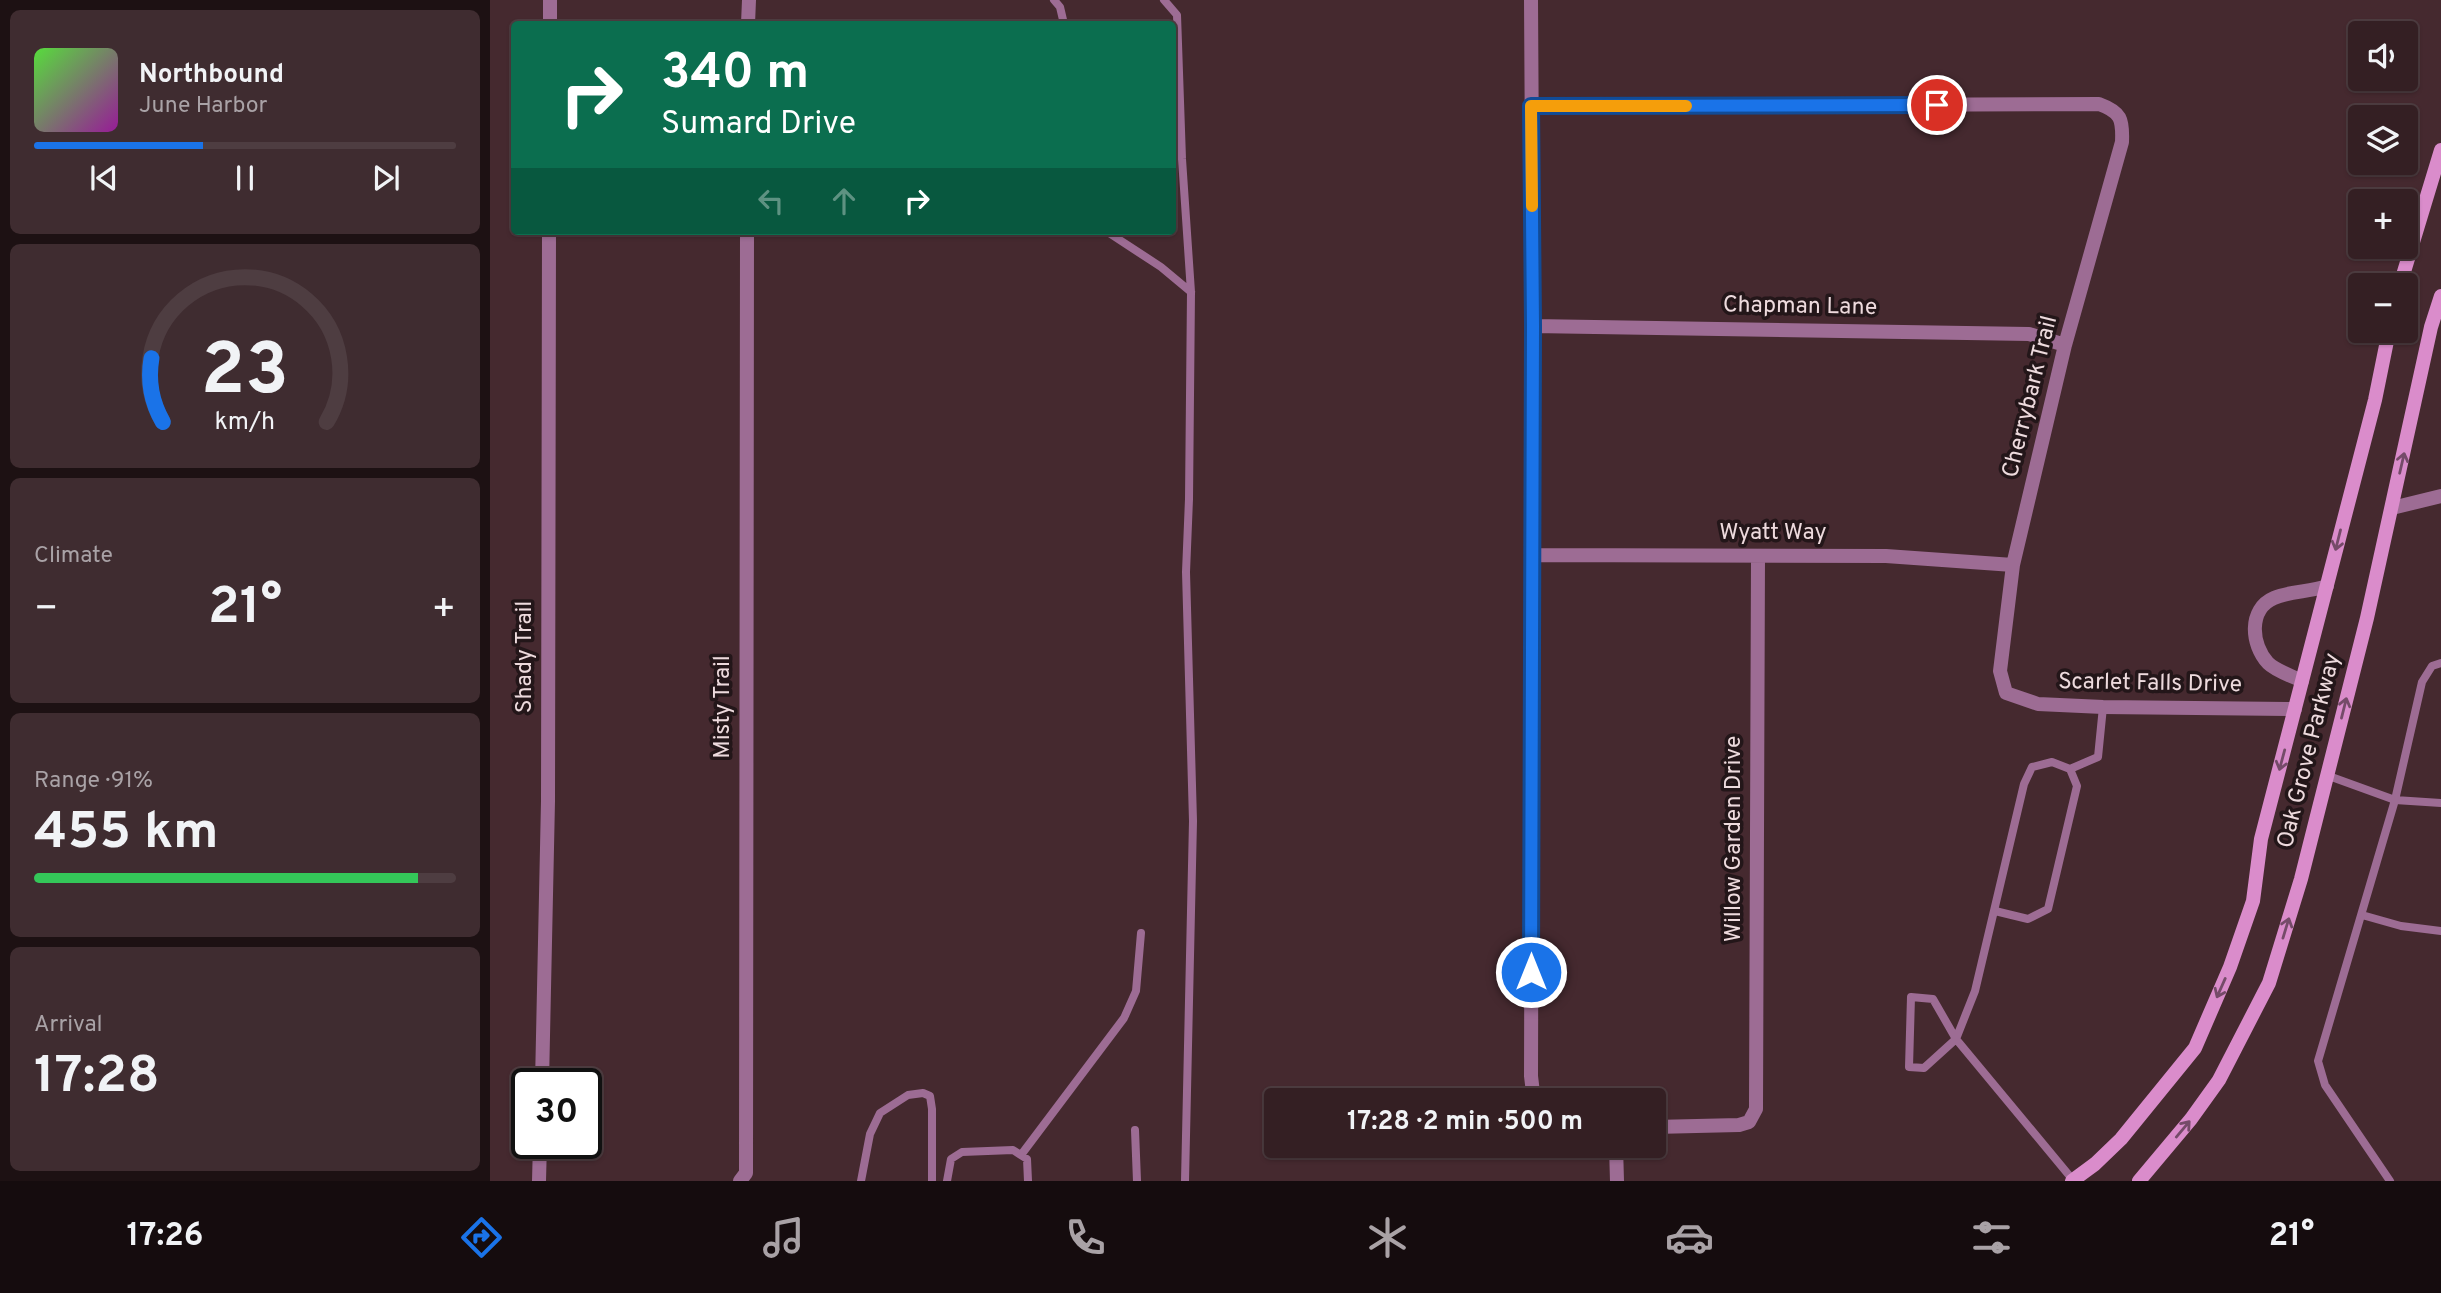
<!DOCTYPE html>
<html lang="en">
<head>
<meta charset="utf-8">
<style>
  :root { --surface:#341f23; --page:#3f2c30; --text:#f1f3f6; --muted:#a9a2a6; --line:#4e3d41; --accent:#1a73e8 }
  body { margin:0; font-family:Overpass,sans-serif; background:var(--page); color:var(--text); height:100vh; display:flex; flex-direction:column; font-size:26px; white-space:nowrap }
  * { box-sizing:border-box; margin:0 }
  p { font-size:23px; color:var(--muted) }
  .icon { flex:none; width:38px; height:38px; fill:none; stroke:currentColor; stroke-width:2; stroke-linecap:round; stroke-linejoin:round }
  .map { position:relative; flex:1; overflow:hidden }
  .drawer { display:flex; flex-direction:column; gap:10px; padding:10px; background:#1d1113; width:490px }
  .drawer>* { flex:none }
  .hud { position:absolute; left:21px; top:21px; width:665px; height:214px; border-radius:7px; box-shadow:0 2px 5px #0004,0 0 0 2px var(--line); background:#0b6e4f; color:#fff; overflow:hidden }
  .buttons { position:absolute; left:1858px; top:21px; display:grid; gap:14px }
  .buttons a { display:grid; place-items:center; width:70px; height:70px; border-radius:7px; background:var(--surface); box-shadow:0 2px 5px #0004,0 0 0 2px var(--line); font-size:35px }
  .speed { position:absolute; left:21px; top:1068px; display:flex; gap:14px; font-size:35px; font-weight:700; text-align:center }
  .speed>* { display:grid; place-content:center; width:91px; height:91px; border-radius:50%; background:var(--surface); box-shadow:0 2px 5px #0004,0 0 0 2px var(--line); line-height:1 }
  .speed .limit { border:4px solid #111; border-radius:10px; background:#fff; color:#111 }
  .pin { position:absolute; display:grid; place-items:center; width:60px; height:60px; color:#fff; margin:-30px; border:4px solid #fff; border-radius:50%; box-shadow:0 2px 7px #0007 }
  .me { position:absolute; width:77px; margin:-38px; rotate:0deg; stroke-linejoin:round; filter:drop-shadow(0 0 5px #0008) }
  .turn { display:flex; align-items:center; gap:24px; height:147px; padding:0 35px; font-size:32px }
  .turn .icon { width:91px; height:91px; stroke-width:2.5 }
  .turn b { display:block; font-size:49px; line-height:60px }
  .lanes { display:flex; align-items:center; height:66px; padding:0 35px; background:#0003; justify-content:center; gap:35px; direction:ltr }
  .lanes .off { opacity:.35 }
  .big { font-size:52px; font-weight:700; line-height:1.1 }
  .drawer .tile { flex:1; display:flex; flex-direction:column; justify-content:center; gap:10px; min-width:0; padding:0 24px; border-radius:10px; background:var(--page) }
  .drawer .dial { align-items:center; gap:0 }
  .dial svg { height:182px; overflow:visible; fill:none; stroke:var(--line); stroke-width:7; stroke-linecap:round; text-anchor:middle }
  .dial text { fill:var(--text); stroke:none }
  .song { display:flex; align-items:center; gap:21px }
  .cover { width:84px; height:84px; border-radius:10px; background:linear-gradient(135deg,hsl(110 70% 55%),hsl(300 70% 35%)) }
  .played { height:7px; border-radius:4px; background:linear-gradient(90deg,var(--accent) 40%,var(--line) 40%) }
  .keys { display:flex; justify-content:space-around; direction:ltr }
  .heat { display:flex; justify-content:space-between; align-items:center; font-size:38px; direction:ltr }
  .charge { height:10px; border-radius:5px; background:linear-gradient(90deg,#34c759 91%,var(--line) 0) }
  .trip { position:absolute; left:774px; top:1088px; width:402px; height:70px; border-radius:7px; background:var(--surface); box-shadow:0 2px 5px #0004,0 0 0 2px var(--line); font-weight:700; line-height:70px; text-align:center }
  .menu { display:flex; height:112px; justify-content:space-around; align-items:center; background:#150c0e; color:var(--muted) }
  .menu .icon { width:49px; height:49px }
  .menu .on { color:var(--accent) }
  .menu b { font-size:32px; color:var(--text) }
  main { display:flex; flex:1; min-height:0 }
  .map>svg:first-child { display:block }
  .lines { fill:none; stroke-linecap:round; stroke-linejoin:round }
  .lane { stroke:#9d6c94; stroke-width:8 }
  .street { stroke:#9d6c94; stroke-width:14 }
  .secondary { stroke:#da8ccb; stroke-width:14 }
  .oneway { stroke:#754b69 }
  .route-casing { stroke:#114b97; stroke-width:18 }
  .route { stroke:#1a73e8; stroke-width:12 }
  .slow { stroke:#f59e0b; stroke-width:12 }
  .labels { text-anchor:middle; dominant-baseline:central; stroke-width:7; stroke-linejoin:round; paint-order:stroke }
  .street-label { font-size:23px; fill:#eddadd; stroke:#231619 }
</style>
</head>
<body>
<main>
<section class="drawer">
<div class="tile">
<div class="song"><i class="cover"></i><div><b>Northbound</b><p>June Harbor</p></div></div>
<div class="played"></div>
<div class="keys"><svg class="icon" aria-label="previous" viewBox="0 0 24 24"><path d="M18 5L8 12l10 7zM5 5v14"/></svg><svg class="icon" aria-label="pause" viewBox="0 0 24 24"><path d="M8 5v14M16 5v14"/></svg><svg class="icon" aria-label="next" viewBox="0 0 24 24"><path d="M6 5l10 7-10 7zM19 5v14"/></svg></div>
</div>
<div class="tile dial"><svg viewBox="0 0 100 80">
<path d="M14 69A42 42 0 1 1 86 69"/>
<path d="M14 69A42 42 0 0 1 9 41" stroke="#1a73e8"/>
<text x="50" y="56" font-size="32" font-weight="700">23</text>
<text x="50" y="72" font-size="11">km/h</text>
</svg></div>
<div class="tile"><p>Climate</p>
<div class="heat"><a>−</a><b class="big">21°</b><a>+</a></div>
</div>
<div class="tile"><p>Range · 91%</p><b class="big">455 km</b><div class="charge"></div></div>
<div class="tile"><p>Arrival</p><b class="big">17:28</b></div>
</section>
<div class="map">
<svg width="1951" height="1181" viewBox="0 0 1951 1181">
  <rect width="100%" height="100%" fill="#45292f"/>
  <g class="lines">
    <path class="lane" d="M564,0L570,7L574,24
      M674,0L687,15L692,159L701,292L699,499L696,572L703,821L695,1181
      M616,231L671,267L701,292
      M1580,769L1608,757L1613,707
      M1836,775L1905,800L1932,682L1942,666L1951,663
      M1505,911L1538,919L1558,909L1587,786L1580,769L1562,762L1542,767L1534,784L1485,991L1466,1039L1583,1180
      M1872,915L1911,926L1951,931
      M1421,997L1443,999L1466,1039L1434,1068L1419,1067Z
      M645,1130L647,1181
      M531,1155L634,1018L646,991L651,933
      M371,1181L380,1134L390,1113L418,1095L433,1093L440,1096L442,1109V1181
      M457,1181L461,1159L472,1152L523,1150L537,1159L538,1181
      M1900,1181L1835,1085L1828,1061L1905,800L1951,803"/>
    <path class="street" d="M1041,0L1043,326L1041,1076L1044,1101
      M60,24V0
      M258,24L259,0
      M1041,106L1609,104C1631,112 1633,119 1632,142L1575,345L1523,565L1510,671L1516,693L1548,704L1613,707L1805,709
      M1043,326L1539,334L1575,345
      M1902,508L1951,496
      M1042,555L1396,556L1523,565
      M1812,681C1802,676 1786,671 1778,663C1761,645 1758,609 1784,598C1800,591 1820,592 1837,586
      M52,1083L58,801L59,231
      M1164,1127L1249,1125L1259,1122L1266,1109L1268,556
      M1126,1146L1127,1181
      M49,1181L50,1143
      M250,1181L256,1173L257,231"/>
    <path class="secondary" d="M1910,285L1951,150
      M1582,1181L1605,1164L1631,1139L1705,1048L1740,967L1763,901L1771,839L1885,400L1899,331
      M1649,1181L1701,1119L1729,1080L1779,983L1811,879L1877,618L1941,327L1951,296"/>
  </g>
  <defs><path id="oneway-shaft" d="M-6 0H5M1.5-3L5.5 0L1.5 3" fill="none" stroke-width="1.6" stroke-linecap="round" stroke-linejoin="round" transform="scale(1.75)"/></defs>
  <g class="oneway">
    <use href="#oneway-shaft" transform="translate(1912 463) rotate(-77)"/>
    <use href="#oneway-shaft" transform="translate(1848 540) rotate(104)"/>
    <use href="#oneway-shaft" transform="translate(1854 708) rotate(-76)"/>
    <use href="#oneway-shaft" transform="translate(1792 760) rotate(105)"/>
    <use href="#oneway-shaft" transform="translate(1796 928) rotate(-73)"/>
    <use href="#oneway-shaft" transform="translate(1731 988) rotate(114)"/>
    <use href="#oneway-shaft" transform="translate(1693 1129) rotate(-50)"/>
  </g>
  <g class="lines">
    <g class="route-casing">
      <path id="route" d="M1041,972L1043,326L1041,106L1447,105"/>
    </g>
    <use href="#route" class="route"/>
    <path class="slow" d="M1042,206L1041,106H1196"/>
  </g>
  <g class="labels">
    <g class="street-label">
      <text transform="translate(1310 307) rotate(1)">Chapman Lane</text>
      <text transform="translate(1541 397) rotate(-76)">Cherrybark Trail</text>
      <text x="1283" y="533">Wyatt Way</text>
      <text transform="translate(35 657) rotate(-90)">Shady Trail</text>
      <text transform="translate(1660 684) rotate(1)">Scarlet Falls Drive</text>
      <text transform="translate(233 707) rotate(-90)">Misty Trail</text>
      <text transform="translate(1820 751) rotate(-76)">Oak Grove Parkway</text>
      <text transform="translate(1244 839) rotate(-90)">Willow Garden Drive</text>
    </g>
  </g>
</svg>
<div class="buttons">
<a><svg class="icon" aria-label="sound" viewBox="0 0 24 24"><path d="M4 9h4l5-4v14l-5-4H4zM17 9q2 3 0 6"/></svg></a>
<a><svg class="icon" aria-label="layers" viewBox="0 0 24 24"><path d="M12 4l9 5-9 5-9-5zM3 14l9 5 9-5"/></svg></a>
<a>+</a>
<a>−</a>
</div>
<div class="speed"><div class="limit">30</div></div>
<div class="pin" style="left:1447px;top:105px;background:#d93025"><svg class="icon" aria-label="arrive" viewBox="0 0 24 24"><path d="M6 21V4h12l-3 4 3 4H6"/></svg></div>
<svg class="me" style="left:1041px;top:972px" viewBox="-20 -20 40 40"><circle r="17" fill="#1a73e8" stroke="#fff" stroke-width="3"/><path d="M0-11L8 9 0 5-8 9z" fill="#fff"/></svg>
<div class="trip">17:28 · 2 min · 500 m</div>
<div class="hud">
<div class="turn"><svg class="icon" aria-label="right" viewBox="0 0 24 24"><path d="M7 20v-9h11M14 6l5 5-5 5"/></svg><div><b>340 m</b>Sumard Drive</div></div>
<div class="lanes"><svg class="icon off" aria-label="left" viewBox="0 0 24 24"><path d="M17 20v-9H6M10 6l-5 5 5 5"/></svg><svg class="icon off" aria-label="ahead" viewBox="0 0 24 24"><path d="M12 20V5M6 11l6-6 6 6"/></svg><svg class="icon" aria-label="right" viewBox="0 0 24 24"><path d="M7 20v-9h11M14 6l5 5-5 5"/></svg></div>
</div>
</div>
</main>
<nav class="menu">
<b>17:26</b>
<svg class="icon on" aria-label="directions" viewBox="0 0 24 24"><path d="M12 3l9 9-9 9-9-9zM9 14v-3h6M13 9l2 2-2 2"/></svg>
<svg class="icon" aria-label="music" viewBox="0 0 24 24"><path d="M9 18V5l10-2v13"/><circle cx="6" cy="18" r="3"/><circle cx="16" cy="16" r="3"/></svg>
<svg class="icon" aria-label="phone" viewBox="0 0 24 24"><path d="M5 4h4l2 5-3 2q2 4 5 5l2-3 5 2v4C11 20 4 13 5 4z"/></svg>
<svg class="icon" aria-label="climate" viewBox="0 0 24 24"><path d="M12 3v18M4 7l16 10M4 17L20 7"/></svg>
<svg class="icon" aria-label="car" viewBox="0 0 24 24"><path d="M5 17H2v-5l4-1 3-4h7l3 4 3 1v5h-3M9 17h6M6 11h13"/><circle cx="7" cy="17" r="2"/><circle cx="17" cy="17" r="2"/></svg>
<svg class="icon" aria-label="filters" viewBox="0 0 24 24"><path d="M4 7h16M4 17h16"/><circle cx="9" cy="7" r="2"/><circle cx="15" cy="17" r="2"/></svg>
<b>21°</b>
</nav>
</body>
</html>
